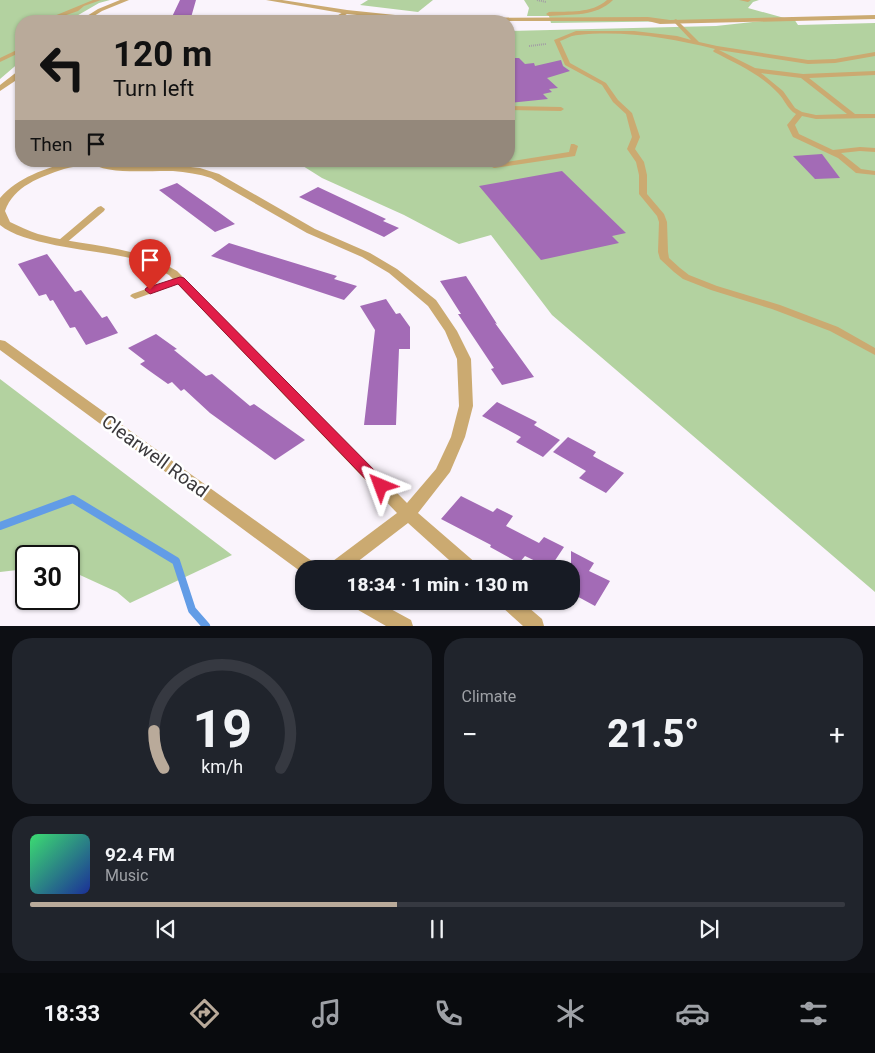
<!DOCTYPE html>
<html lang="en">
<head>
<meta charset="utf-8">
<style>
  :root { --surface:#171b24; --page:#20242c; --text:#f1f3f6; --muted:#9ea1a6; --line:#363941; --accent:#b9aa9a }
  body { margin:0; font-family:Roboto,sans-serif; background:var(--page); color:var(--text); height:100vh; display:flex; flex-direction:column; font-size:19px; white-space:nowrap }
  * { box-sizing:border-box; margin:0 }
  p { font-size:16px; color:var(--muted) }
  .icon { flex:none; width:28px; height:28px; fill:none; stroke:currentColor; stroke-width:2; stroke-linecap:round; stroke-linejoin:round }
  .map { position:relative; height:626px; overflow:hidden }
  .drawer { display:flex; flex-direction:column; gap:12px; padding:12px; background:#0d0f14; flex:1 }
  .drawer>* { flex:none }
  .banner { position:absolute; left:15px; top:15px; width:500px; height:152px; border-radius:20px; box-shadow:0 1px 4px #0004; background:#b9aa9a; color:#111; overflow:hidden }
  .speed { position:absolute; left:15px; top:545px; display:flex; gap:10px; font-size:25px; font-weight:700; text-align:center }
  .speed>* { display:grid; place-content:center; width:65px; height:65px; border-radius:50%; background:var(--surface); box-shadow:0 1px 4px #0004; line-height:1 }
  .speed .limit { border:2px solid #111; border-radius:8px; background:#fff; color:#111 }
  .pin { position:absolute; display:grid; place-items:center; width:42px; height:42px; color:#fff; margin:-51px -21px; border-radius:50% 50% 50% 0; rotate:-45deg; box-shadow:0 0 5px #0007 }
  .pin .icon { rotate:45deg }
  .me { position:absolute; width:55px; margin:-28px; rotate:316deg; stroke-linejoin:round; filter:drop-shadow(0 0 4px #0008) }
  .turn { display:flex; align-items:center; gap:18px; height:105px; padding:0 15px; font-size:22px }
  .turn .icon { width:65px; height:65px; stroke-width:2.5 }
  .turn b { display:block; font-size:35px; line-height:42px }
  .then { display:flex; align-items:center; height:48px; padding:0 15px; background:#0003; gap:10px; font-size:19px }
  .big { font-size:38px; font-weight:800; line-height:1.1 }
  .drawer .card { flex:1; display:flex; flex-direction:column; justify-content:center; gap:8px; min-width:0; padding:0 18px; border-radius:20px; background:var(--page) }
  .drawer .dial { align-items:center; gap:0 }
  .dial svg { height:130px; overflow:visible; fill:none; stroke:var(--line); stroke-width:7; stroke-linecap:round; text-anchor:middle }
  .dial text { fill:var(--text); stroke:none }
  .song { display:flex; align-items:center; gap:15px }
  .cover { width:60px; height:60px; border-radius:8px; background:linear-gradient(135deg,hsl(140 70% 55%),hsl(230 70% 35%)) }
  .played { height:5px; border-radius:2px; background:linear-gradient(90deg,var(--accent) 45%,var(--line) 45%) }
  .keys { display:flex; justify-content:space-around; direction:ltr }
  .heat { display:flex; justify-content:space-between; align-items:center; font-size:28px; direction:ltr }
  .drawer .tiles { flex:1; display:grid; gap:12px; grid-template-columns:1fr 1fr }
  .card:last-child { grid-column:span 2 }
  .trip { position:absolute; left:295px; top:560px; width:285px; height:50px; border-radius:20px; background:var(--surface); box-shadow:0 1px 4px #0004; font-weight:800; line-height:50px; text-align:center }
  .tabs { display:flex; height:80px; justify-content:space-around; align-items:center; background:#090b0e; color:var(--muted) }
  .tabs .icon { width:35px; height:35px }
  .tabs .on { color:var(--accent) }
  .tabs b { font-size:22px; color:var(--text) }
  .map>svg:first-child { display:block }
  .green { fill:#b3d2a0 }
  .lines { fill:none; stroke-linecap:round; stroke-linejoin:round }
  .stream { stroke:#629ce6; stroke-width:8 }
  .building { fill:#a36bb6 }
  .path { stroke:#a39fa4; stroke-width:2; stroke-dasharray:1 1; stroke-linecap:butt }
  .service { fill:#cbaa71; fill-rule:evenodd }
  .minor { fill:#cbaa71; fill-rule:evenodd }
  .tertiary { fill:#cbaa71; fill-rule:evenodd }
  .route { fill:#e11d48; stroke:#92132f }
  .labels { text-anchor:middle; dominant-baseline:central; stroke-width:5; stroke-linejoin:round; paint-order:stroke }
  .near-street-label { font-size:19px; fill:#3b393c; stroke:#fff }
</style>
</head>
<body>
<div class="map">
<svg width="875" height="626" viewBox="0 0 875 626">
  <rect width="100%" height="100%" fill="#faf4fc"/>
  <path class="green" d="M0,0H110L99,3L68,21H21V61L0,79Z
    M368,0H433L418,12L360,5Z
    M524,0H759L753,2L748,8L788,19H794L798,25L875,23V592L552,315L491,235L459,244L404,215L322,178L295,161H509V31L716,26L770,20L551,23L549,16H527L529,8Z
    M0,379L232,555L130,603L117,592L69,570V556H26V569L0,572Z"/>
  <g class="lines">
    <path class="stream" d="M0,526L73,499L176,561L192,610L206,626"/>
  </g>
  <path class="building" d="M180,0H196L190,21H170Z
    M509,58H519L525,64L534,63L535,66L561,60L563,66L570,71L547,78L558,88L549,89L552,92L543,94L548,99L509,103Z
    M822,154L840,178L815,179L793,156Z
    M562,171L626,233L612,236L619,243L541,260L479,186Z
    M177,183L217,211L235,224L215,232L159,190Z
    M318,187L386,219L383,221L399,228L384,237L299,197Z
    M229,243L337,276L334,279L357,286L344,300L211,256Z
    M47,254L75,292L81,290L102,318L107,316L118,333L86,345L75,327L70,328L53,300L50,301L46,294L39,296L18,264Z
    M466,276L497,324L495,323L534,377L502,385L491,369L494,368L458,314H461L440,281Z
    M386,299L396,314L400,313L410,327V349H399L396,425H364L375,330L360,306Z
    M156,334L177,349L174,350L206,376L212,374L250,406L254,404L305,440L275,460L210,413L184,389L181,391L172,382L168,384L151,372L140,364L145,361L128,348Z
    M497,402L537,422L534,425L560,440L543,457L516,442L521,437L482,416Z
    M568,437L596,452L593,456L624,473L606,493L579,478L586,471L553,452Z
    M461,496L493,512L497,508L513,516L506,526L539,543L544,537L564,547L550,568L525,556L519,563L490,547L491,545L441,519Z
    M571,551L594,563L589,571L610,581L595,606L571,593Z"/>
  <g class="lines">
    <path class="path" d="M537,0L546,2
      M529,46L546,44"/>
    <path class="service" d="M93,0H101L84,6L78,11L49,21H42Z
      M607,0H613C596,17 571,14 549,16L546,14L549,12C569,11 591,14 607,0Z
      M739,0H751L748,2Z
      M676,19L699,42L717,46L808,60L835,59L875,52V56L835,63L808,64L719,50L755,68L803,74L875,71V75L809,78L855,114H875V118L816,119L802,116L795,125L799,134L833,150L860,147L875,148V152L860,151L841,153L861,169L875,171V175L856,173L838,158L793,137L787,125L796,114C787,109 785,100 778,93C760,74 737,64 714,52L713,51L715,49C671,38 624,30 578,35C572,35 566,39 560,41L570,63L606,83L618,100L632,113L640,137L635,149L644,162L647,175V194L664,214L667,222L668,252L669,258L680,268L689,275L717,286L780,305L838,327L875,348V355L830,331L772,309L711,290L683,279L674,272L660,259L658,252L659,222L657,216L639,194V175L636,162L627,149L632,137L626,114L613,102L602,85L565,65L554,40L576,31H634L677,36L691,40L674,22V20ZM761,73L801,78L847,114L816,115L802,112L795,108L783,91Z
      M21,48V52L0,62V58Z
      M509,106L561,107L564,109L561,111L509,110Z
      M571,144H574L578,146L575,156L494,168L490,166L494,164L569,152Z
      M101,206L105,209L104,211L65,244H59L58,242L59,240L98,207Z
      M180,277L185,280L183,282L138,298L135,299L130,296L132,294Z"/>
    <path class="minor" d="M120,0H129L102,11L86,21H79L98,9Z
      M345,11L350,12L336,21H328Z
      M18,71H21V77L0,91V85Z
      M71,161H87C81,166 72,167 64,169C40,177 14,186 5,211L10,222C19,226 29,231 38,234C88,248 130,243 177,271L407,503L436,469L451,437L459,406L457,359L445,331L428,306L389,273L362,257L307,233L211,178C199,174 186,172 173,171C149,170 107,176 87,161H104L119,165H172L200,168L219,174L315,229L370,253L397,269L436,300L457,331L471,359L473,406L465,437L450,472L418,513L477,564L480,569H459L408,523L348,569H326L329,564L397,513L169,275C156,268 144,261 130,258C97,250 25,246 0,225V198C18,177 45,169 71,161Z
      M0,340L5,341L316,564L319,569H304V574L0,350Z
      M350,601H376L411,620L413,626H386L353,607Z
      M499,601H521L542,619L544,626H523L502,607Z"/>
    <path class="tertiary" d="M266,0H282L347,10L424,18L648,17L670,20L875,15V19L660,24L648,21H416L347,14Z"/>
  </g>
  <path class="route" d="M180,277L184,278L386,482L388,486L386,490L381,492L376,490L178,284L150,294L145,290L146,288Z"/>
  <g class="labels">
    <g class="near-street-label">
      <text transform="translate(155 456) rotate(36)">Clearwell Road</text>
    </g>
  </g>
</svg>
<div class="speed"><div class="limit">30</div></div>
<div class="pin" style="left:150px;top:290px;background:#d93025"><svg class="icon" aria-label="arrive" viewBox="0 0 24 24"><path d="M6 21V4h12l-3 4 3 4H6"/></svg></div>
<svg class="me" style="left:381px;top:486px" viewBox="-20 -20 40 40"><path d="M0-17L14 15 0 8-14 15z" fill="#e11d48" stroke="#fff" stroke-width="4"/></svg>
<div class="trip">18:34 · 1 min · 130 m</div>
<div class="banner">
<div class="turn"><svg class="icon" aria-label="left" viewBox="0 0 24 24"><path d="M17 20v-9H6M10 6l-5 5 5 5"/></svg><div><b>120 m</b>Turn left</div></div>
<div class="then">Then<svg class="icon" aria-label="arrive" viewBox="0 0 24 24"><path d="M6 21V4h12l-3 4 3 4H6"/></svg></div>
</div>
</div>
<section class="drawer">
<div class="tiles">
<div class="card dial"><svg viewBox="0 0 100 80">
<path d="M14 69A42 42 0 1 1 86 69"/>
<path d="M14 69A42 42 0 0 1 8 46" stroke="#b9aa9a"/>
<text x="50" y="56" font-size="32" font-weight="700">19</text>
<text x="50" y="72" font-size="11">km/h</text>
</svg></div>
<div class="card"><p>Climate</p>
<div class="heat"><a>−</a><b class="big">21.5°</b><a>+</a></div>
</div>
<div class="card">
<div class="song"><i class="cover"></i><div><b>92.4 FM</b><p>Music</p></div></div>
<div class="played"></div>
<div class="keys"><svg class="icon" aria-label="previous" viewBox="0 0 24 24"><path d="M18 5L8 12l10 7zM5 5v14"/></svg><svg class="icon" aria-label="pause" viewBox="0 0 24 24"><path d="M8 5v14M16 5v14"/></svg><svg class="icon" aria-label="next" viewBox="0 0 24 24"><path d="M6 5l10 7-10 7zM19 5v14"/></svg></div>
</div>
</div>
</section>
<nav class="tabs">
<b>18:33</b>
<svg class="icon on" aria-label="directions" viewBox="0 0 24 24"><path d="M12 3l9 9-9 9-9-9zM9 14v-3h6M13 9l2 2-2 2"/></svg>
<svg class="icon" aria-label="music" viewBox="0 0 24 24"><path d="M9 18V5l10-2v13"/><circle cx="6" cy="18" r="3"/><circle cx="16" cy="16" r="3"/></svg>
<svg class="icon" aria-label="phone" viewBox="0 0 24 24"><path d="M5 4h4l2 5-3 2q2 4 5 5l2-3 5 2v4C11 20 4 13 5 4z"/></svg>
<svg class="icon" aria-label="climate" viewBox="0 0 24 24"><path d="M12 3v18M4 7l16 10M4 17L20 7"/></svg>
<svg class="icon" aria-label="car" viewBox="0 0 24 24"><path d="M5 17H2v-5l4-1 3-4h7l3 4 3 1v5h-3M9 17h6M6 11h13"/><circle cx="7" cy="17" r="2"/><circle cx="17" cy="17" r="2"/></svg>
<svg class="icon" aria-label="filters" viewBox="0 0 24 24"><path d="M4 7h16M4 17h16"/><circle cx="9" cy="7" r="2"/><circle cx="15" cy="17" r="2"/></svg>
</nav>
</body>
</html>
